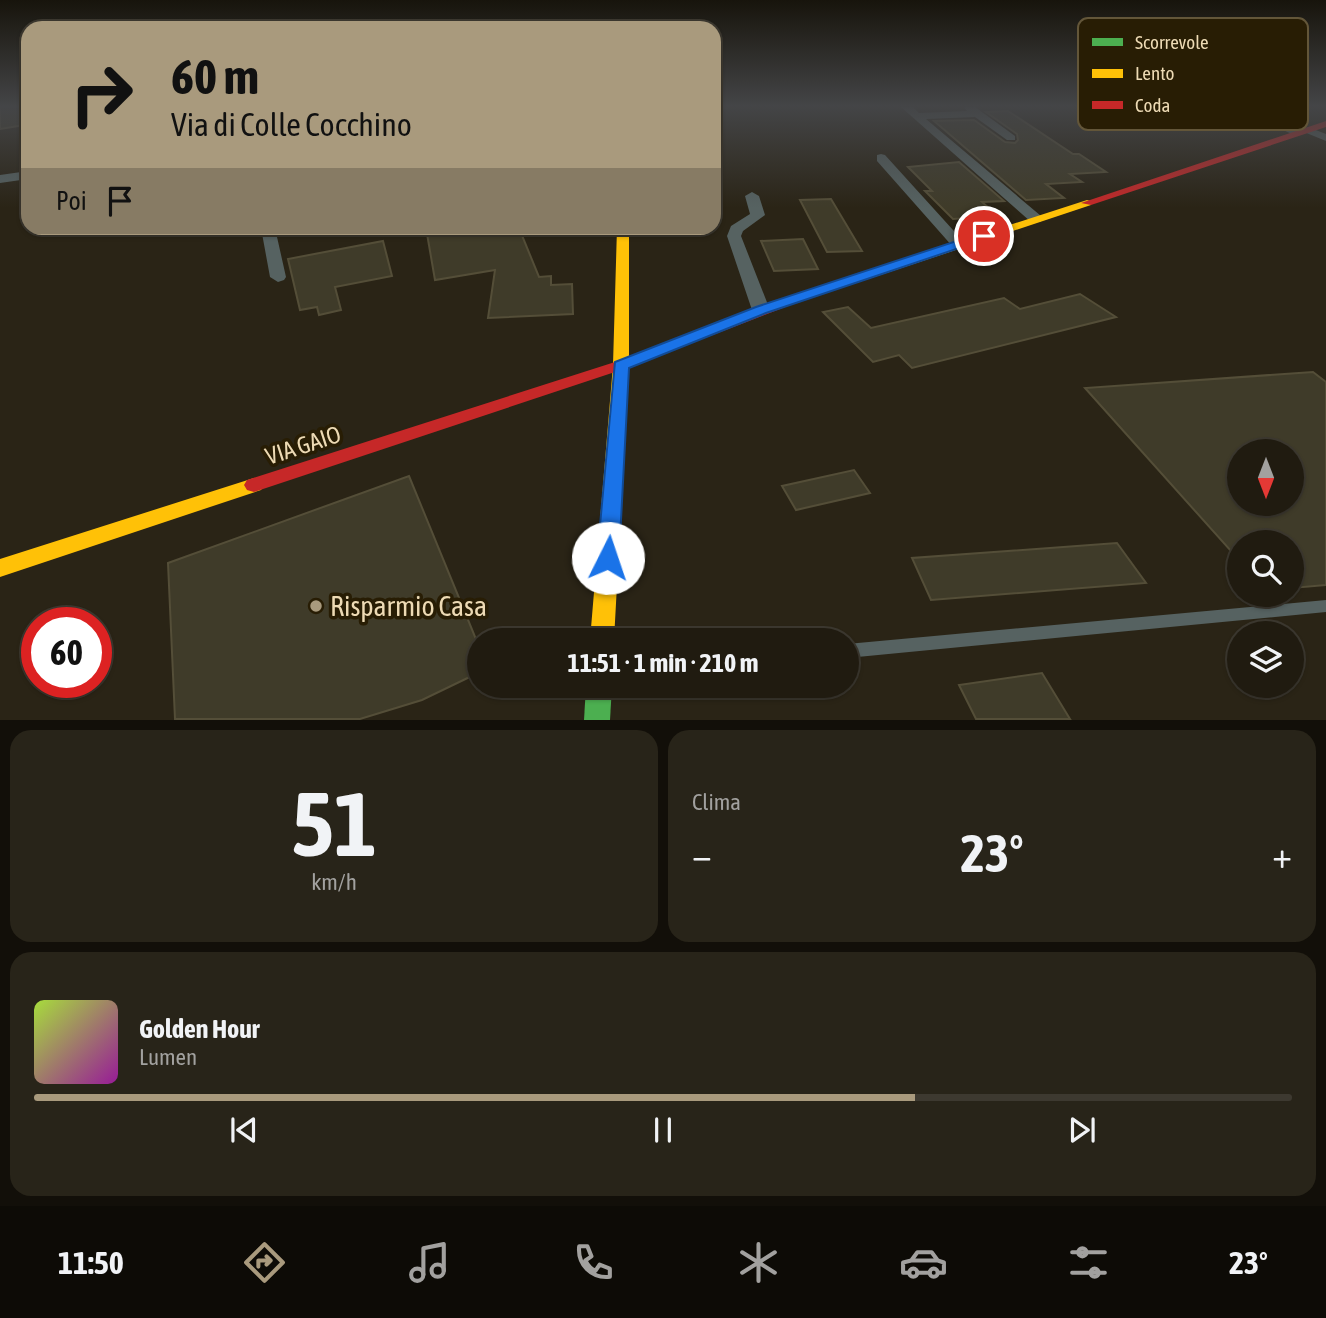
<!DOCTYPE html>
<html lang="it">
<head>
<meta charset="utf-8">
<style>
  :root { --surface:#201b10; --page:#282419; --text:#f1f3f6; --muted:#a2a19f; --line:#3d3930; --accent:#a99a7d }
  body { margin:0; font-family:"Asap Condensed",sans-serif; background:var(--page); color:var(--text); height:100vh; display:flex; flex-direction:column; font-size:26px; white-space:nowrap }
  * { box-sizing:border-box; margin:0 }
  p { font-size:23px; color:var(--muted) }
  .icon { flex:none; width:38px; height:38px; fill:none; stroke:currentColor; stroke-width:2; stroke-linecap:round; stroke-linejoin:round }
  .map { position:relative; height:720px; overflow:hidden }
  .drawer { display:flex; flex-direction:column; gap:10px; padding:10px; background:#120f09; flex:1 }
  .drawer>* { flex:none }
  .banner { position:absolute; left:21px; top:21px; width:700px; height:214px; border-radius:21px; box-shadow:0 2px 5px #0004,0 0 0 2px var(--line); background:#a99a7d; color:#111; overflow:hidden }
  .needle { width:46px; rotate:180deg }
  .tools { position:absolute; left:1227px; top:439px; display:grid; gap:14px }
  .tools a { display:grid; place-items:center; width:77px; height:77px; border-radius:50%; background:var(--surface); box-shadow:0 2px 5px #0004,0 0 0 2px var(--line); font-size:35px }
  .speed { position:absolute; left:21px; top:607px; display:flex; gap:14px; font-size:35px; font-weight:700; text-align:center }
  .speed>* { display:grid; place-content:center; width:91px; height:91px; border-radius:50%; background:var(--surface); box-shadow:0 2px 5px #0004,0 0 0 2px var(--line); line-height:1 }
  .speed .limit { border:10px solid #d22; background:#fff; color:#111 }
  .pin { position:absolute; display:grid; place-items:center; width:60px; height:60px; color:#fff; margin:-30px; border:4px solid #fff; border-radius:50%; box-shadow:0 2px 7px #0007 }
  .me { position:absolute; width:77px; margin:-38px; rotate:4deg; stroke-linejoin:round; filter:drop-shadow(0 0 5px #0008) }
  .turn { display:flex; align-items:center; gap:24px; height:147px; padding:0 35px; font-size:32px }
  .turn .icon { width:91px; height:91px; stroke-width:2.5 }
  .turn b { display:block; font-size:49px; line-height:60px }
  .then { display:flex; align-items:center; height:66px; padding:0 35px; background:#0003; gap:14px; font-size:26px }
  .big { font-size:52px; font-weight:700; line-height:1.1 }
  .drawer .card { flex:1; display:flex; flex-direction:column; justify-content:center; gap:10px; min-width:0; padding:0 24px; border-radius:21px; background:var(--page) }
  .drawer .dial { align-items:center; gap:0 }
  .dial b { font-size:91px; line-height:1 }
  .song { display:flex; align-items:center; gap:21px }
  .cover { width:84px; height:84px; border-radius:10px; background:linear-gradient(135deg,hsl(80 70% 55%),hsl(300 70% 35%)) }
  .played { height:7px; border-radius:4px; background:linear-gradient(90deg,var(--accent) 70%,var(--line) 70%) }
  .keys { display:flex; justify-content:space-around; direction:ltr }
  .heat { display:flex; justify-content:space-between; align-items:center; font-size:38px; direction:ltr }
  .drawer .tiles { flex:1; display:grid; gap:10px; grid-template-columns:1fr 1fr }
  .card:last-child { grid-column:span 2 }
  .trip { position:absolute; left:467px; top:628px; width:392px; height:70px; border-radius:35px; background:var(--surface); box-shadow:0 2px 5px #0004,0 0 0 2px var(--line); font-weight:700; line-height:70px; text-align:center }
  .menu { display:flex; height:112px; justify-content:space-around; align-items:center; background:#0d0b06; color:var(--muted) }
  .menu .icon { width:49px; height:49px }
  .menu .current { color:var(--accent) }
  .menu b { font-size:32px; color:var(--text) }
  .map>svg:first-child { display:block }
  .building { fill:#3f3b29; stroke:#544e38; stroke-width:2; fill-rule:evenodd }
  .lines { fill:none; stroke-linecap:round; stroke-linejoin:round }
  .lane { fill:#566261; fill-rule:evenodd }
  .street { fill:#566261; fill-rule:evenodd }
  .fast { fill:#4caf50; fill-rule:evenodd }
  .slow { fill:#ffc107; fill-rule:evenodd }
  .jam { fill:#c62828; fill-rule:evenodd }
  .route { fill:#1a73e8; stroke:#114b97; stroke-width:2 }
  .poi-dot { fill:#a99a7d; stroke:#281d04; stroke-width:2.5 }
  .labels { text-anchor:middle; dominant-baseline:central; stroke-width:7; stroke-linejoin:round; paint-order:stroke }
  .street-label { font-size:24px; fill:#eddab4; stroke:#281d04 }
  .near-poi-label { font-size:28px; fill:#eddab4; stroke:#281d04; text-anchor:start }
  .key { fill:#281d04; stroke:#635639; stroke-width:2 }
  .key-label { font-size:19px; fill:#eddab4 }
</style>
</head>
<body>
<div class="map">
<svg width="1326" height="720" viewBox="0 0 1326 720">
  <rect width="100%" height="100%" fill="#2a2416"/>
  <path class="building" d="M0,107H28L24,125L0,129Z
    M1008,111L1073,154H1079L1106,172L1070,174L1082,182L1046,184L1064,198L1026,200L934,121L974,120L1005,142L1015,143L1018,140L1017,134L986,112Z
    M959,162L1004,201L982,202L998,216L953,219L925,191H932L908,167Z
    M831,199L862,251L827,252L800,200Z
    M426,228H519L539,277L551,276V285L572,284L573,314L488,318L495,270L435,280Z
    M803,239L818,269L774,271L761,241Z
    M383,241L392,276L335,287L341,310L319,315L317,307L300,310L288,259Z
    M1080,294L1116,317L912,368L899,355L873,362L823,312L848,307L871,328L1004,298L1020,309Z
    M1313,372L1326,382V585L1292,588V542H1239V560L1085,388ZM1239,452H1292V504H1239Z
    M854,470L870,493L796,510L782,486Z
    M409,476L480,649V672L422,700L360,719H175L168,563Z
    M1117,543L1146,583L931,600L912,558Z
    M1042,673L1070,719H976L959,685Z"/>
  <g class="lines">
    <path class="lane" d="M1326,600V612L847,658V644Z"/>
    <path class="street" d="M901,107H913L919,113L967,111L964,107H975L1015,136V140H1007L975,117L926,119L1041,216V222H1031Z
      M1233,107H1247L1304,133L1294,135Z
      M1308,127L1326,134V141L1304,132L1302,130Z
      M881,154L885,155L963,241L966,244L963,247H953L877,161V155Z
      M28,171V179L0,183V175Z
      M752,192L759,196L765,215L743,231L741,236L770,310L761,315L752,310L727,236L731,226L750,214L745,196Z
      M261,228H275L286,277L284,280L278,282L270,277Z"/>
    <path class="fast" d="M586,686H612L610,720H584Z"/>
    <path class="slow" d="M1087,200L1091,201V205L793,304L788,305L781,301L783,298Z
      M617,228H629V365L614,640H590L613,365Z
      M254,478L261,480L264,485L261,490L0,577V559Z"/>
    <path class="jam" d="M1326,121V127L1091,205L1081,203Z
      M788,297L795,301L793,304L627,368L254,492L247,490L244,485L247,480L615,362Z"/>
  </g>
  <linearGradient id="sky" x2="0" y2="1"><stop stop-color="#17140c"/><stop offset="0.51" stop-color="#444547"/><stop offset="1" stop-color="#444547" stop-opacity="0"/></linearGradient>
  <rect width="1326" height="208" fill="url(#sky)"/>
  <path class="route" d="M984,232L990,236L989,238L766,313L629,368L619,558L616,564L608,567L600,564L597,558L615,362L756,307Z"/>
  <circle class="poi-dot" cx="316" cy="606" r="7"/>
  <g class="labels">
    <g class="street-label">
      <text transform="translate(303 445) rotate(-18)">VIA GAIO</text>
    </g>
    <g class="near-poi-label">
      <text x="330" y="606">Risparmio Casa</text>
    </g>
  </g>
  <rect x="1078" y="18" width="230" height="112" rx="10" class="key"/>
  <rect x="1092" y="38" width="31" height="8" fill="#4caf50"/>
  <rect x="1092" y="69" width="31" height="9" fill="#ffc107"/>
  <rect x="1092" y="101" width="31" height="8" fill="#c62828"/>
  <g class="key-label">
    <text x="1135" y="49">Scorrevole</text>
    <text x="1135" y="80">Lento</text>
    <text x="1135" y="112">Coda</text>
  </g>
</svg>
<div class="tools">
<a><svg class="needle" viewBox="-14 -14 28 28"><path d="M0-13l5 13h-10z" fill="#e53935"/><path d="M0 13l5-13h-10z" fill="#a2a19f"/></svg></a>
<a><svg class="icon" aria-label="search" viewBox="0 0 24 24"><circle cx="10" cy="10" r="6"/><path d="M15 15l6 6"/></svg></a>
<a><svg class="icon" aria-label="layers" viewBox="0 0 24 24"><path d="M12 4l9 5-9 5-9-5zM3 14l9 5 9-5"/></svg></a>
</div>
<div class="speed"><div class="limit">60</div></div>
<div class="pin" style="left:984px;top:236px;background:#d93025"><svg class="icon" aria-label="arrive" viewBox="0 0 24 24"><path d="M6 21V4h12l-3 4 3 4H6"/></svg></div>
<svg class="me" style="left:608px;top:558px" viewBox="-20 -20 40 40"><circle r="19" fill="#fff"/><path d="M0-13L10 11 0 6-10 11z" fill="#1a73e8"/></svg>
<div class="trip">11:51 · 1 min · 210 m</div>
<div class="banner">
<div class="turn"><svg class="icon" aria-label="right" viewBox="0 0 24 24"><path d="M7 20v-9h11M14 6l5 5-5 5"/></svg><div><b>60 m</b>Via di Colle Cocchino</div></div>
<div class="then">Poi<svg class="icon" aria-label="arrive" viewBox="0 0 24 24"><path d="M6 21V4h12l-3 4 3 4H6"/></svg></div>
</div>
</div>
<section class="drawer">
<div class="tiles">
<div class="card dial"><b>51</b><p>km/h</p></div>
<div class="card"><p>Clima</p>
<div class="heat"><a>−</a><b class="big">23°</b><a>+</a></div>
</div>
<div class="card">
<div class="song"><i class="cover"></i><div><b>Golden Hour</b><p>Lumen</p></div></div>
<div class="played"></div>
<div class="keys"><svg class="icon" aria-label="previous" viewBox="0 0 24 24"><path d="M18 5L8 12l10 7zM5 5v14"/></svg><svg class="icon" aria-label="pause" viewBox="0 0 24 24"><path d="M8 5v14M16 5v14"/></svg><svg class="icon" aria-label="next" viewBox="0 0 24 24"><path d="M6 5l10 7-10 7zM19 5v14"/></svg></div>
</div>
</div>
</section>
<nav class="menu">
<b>11:50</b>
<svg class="icon current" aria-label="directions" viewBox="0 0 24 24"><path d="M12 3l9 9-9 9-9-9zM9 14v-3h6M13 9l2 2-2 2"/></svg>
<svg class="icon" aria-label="music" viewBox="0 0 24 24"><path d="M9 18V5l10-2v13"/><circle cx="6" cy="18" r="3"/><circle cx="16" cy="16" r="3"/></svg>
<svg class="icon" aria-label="phone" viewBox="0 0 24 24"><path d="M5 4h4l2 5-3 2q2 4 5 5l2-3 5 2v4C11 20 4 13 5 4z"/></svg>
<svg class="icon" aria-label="climate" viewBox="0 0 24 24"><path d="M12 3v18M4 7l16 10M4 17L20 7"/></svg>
<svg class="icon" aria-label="car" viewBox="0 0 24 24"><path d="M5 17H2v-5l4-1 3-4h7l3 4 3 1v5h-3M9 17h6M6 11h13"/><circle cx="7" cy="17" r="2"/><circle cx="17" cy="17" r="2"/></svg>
<svg class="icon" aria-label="filters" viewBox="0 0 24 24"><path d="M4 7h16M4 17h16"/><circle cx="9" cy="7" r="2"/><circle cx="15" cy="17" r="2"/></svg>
<b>23°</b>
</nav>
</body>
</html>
